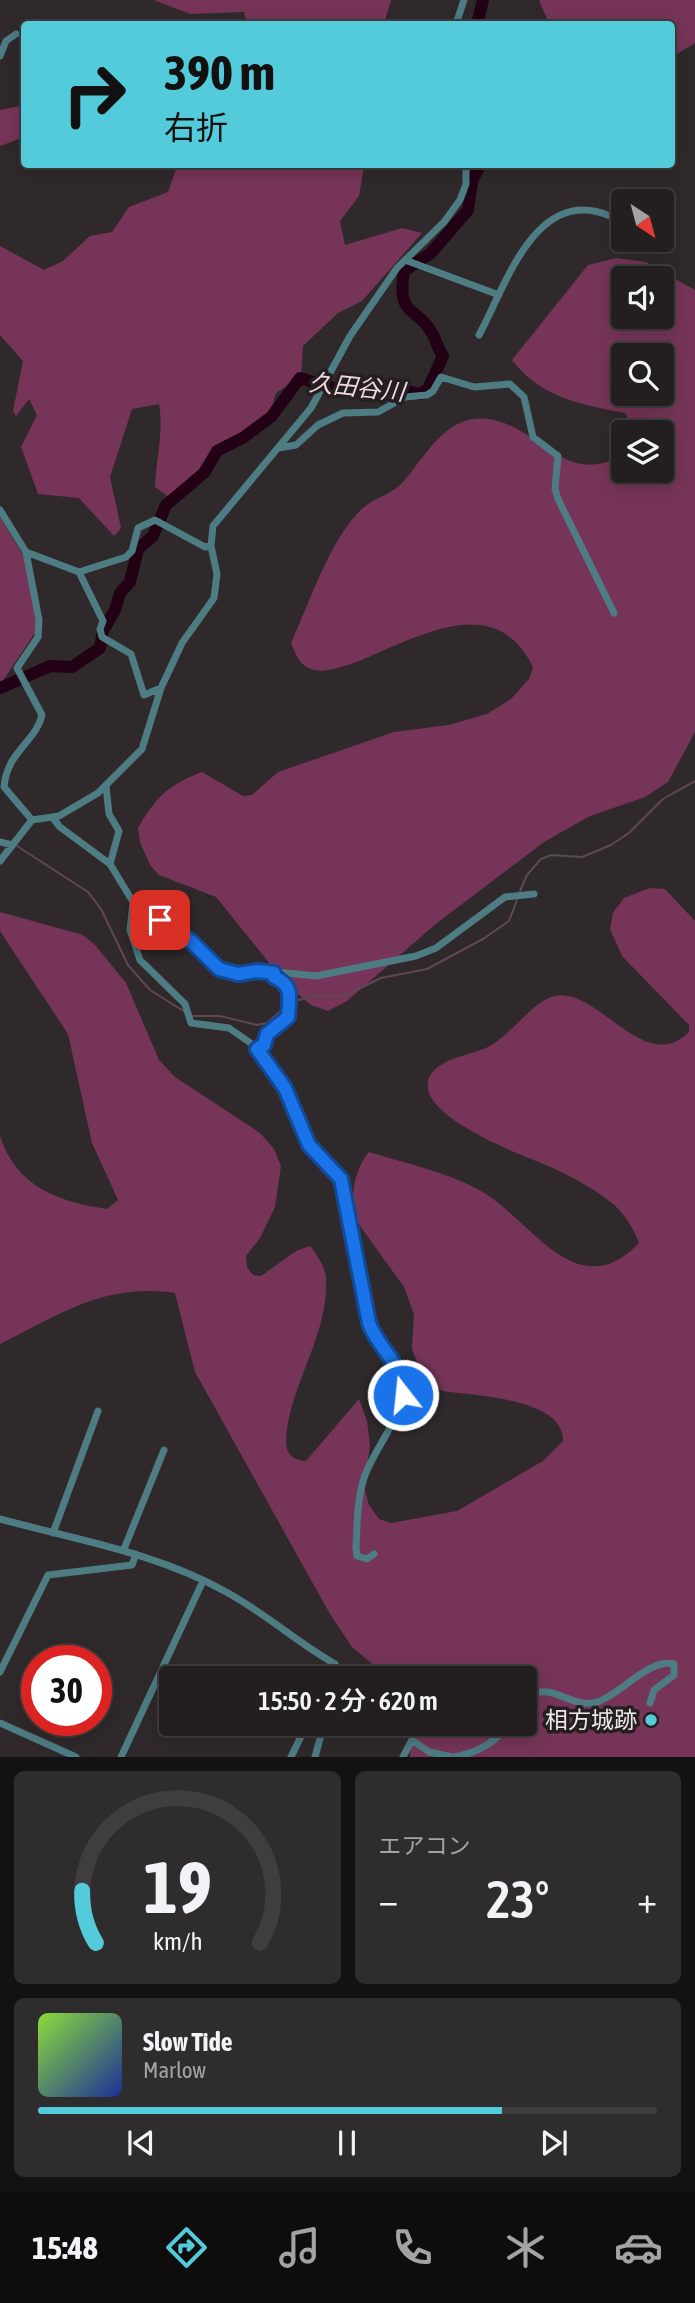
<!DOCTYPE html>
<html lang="ja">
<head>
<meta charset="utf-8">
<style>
  :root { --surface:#231f20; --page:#2f2c2d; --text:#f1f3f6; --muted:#a3a2a5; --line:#403d3e; --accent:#53cbdb }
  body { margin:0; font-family:"Asap Condensed","Noto Sans JP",sans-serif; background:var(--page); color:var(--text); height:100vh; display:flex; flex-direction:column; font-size:26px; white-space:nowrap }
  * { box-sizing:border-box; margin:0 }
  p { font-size:23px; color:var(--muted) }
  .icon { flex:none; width:38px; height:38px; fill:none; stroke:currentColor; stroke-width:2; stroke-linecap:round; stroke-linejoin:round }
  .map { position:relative; height:1757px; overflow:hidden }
  .panel { display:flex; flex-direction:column; gap:14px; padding:14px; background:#131112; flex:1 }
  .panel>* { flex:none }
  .hud { position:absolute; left:21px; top:21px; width:654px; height:147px; border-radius:7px; box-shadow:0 4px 18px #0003,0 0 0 2px var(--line); background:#53cbdb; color:#111; overflow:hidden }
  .needle { width:46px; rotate:144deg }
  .tools { position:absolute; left:611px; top:189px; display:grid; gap:14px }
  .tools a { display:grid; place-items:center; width:63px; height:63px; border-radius:7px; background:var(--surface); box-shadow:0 4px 18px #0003,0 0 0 2px var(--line); font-size:35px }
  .speed { position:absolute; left:21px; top:1645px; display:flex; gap:14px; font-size:35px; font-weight:700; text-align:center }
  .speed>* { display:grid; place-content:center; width:91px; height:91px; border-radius:50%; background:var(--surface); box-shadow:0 4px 18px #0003,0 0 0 2px var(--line); line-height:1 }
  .speed .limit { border:10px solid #d22; background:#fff; color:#111 }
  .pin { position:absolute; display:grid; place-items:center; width:60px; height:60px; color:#fff; margin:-30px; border-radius:14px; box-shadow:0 4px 10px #0006 }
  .me { position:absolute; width:77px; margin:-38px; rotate:344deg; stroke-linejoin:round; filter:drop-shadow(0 0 5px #0008) }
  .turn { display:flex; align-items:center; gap:24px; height:147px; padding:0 28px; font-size:32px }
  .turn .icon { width:91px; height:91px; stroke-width:2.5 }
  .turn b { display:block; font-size:49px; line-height:60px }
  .big { font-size:52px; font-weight:600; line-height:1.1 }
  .panel .card { flex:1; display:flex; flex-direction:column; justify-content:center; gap:10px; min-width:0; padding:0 24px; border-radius:10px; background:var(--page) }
  .panel .dial { align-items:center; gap:0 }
  .dial svg { height:182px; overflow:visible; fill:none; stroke:var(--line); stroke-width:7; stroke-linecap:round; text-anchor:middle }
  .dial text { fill:var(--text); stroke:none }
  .song { display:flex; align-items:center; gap:21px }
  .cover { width:84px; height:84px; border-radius:10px; background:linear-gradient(135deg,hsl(90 70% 55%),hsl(230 70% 35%)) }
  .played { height:7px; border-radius:4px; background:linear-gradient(90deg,var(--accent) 75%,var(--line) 75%) }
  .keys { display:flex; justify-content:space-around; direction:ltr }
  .heat { display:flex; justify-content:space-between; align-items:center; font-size:38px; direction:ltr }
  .panel .tiles { flex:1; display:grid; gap:14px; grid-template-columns:1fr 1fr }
  .card:last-child { grid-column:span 2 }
  .trip { position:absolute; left:159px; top:1666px; width:378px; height:70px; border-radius:7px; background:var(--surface); box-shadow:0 4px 18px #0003,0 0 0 2px var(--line); font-weight:600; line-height:70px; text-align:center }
  .tab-bar { display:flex; height:112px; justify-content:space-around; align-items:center; background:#0e0c0d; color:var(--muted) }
  .tab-bar .icon { width:49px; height:49px }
  .tab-bar .selected { color:var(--accent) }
  .tab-bar b { font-size:32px; color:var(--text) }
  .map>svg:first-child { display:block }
  .green { fill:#763558; fill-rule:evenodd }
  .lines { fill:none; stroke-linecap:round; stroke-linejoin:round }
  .stream { stroke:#604754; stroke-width:2 }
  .river { stroke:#230114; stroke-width:12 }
  .minor { stroke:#4d7c83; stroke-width:7 }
  .route-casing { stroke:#114b97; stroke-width:18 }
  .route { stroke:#1a73e8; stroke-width:12 }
  .poi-dot { fill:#53cbdb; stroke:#251f22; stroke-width:2.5 }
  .labels { text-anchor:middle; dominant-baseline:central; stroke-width:7; stroke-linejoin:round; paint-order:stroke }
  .poi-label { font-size:23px; fill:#ede9ea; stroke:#251f22; text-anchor:end }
  .water-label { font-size:24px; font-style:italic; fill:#f1d9e4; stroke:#251f22 }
</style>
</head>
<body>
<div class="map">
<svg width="695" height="1757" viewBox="0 0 695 1757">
  <rect width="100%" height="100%" fill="#2f292b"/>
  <path class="green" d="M154,0H391L384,24H247L244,12L190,14Z
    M539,0H695V43L672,57V24H549Z
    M24,105V137L0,146V110Z
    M178,164L362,165L364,167L359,196L340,221L345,245L402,228L422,233L362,301L338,313L303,346L301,377L276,393L270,414L253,429L219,446L198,480L170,498L155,487C156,460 164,431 159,404L132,409L110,477L121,528L114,536L79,498L38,494L21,447L37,415L29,399L16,416L13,411L23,361L0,335V246L44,270L63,261L90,236L112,232L129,207L168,192Z
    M616,258L646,262L695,290V732L668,782L645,797L590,816L544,842L437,923L347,1001L328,1011L311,1005L287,985L216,897L159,875L150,865L140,842L138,828C156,797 168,785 202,772L243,796L252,795L278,772L394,732L449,725L487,714L511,699L529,679L533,667C480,558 348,697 305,666C297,660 295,652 291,643C309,604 331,536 363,508C375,497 393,494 403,482C430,451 449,408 498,421C544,434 567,486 623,455V471H662V432H636L625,413C581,405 540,397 512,360L588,265ZM623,278H662V317H623ZM623,355H662V394H623Z
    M0,517L23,555L32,578L37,630L0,685Z
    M650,888L665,889L695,921V1757H410L412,1724H525V1678H389L352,1647L330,1614L195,1372L175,1293C104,1283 61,1314 0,1344V1136C16,1186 58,1202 107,1209L118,1200L92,1143L68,1034L0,931V912L83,935L95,945L126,983L159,1060L175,1077L260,1133L274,1149L281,1166L275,1207L260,1238L246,1256L247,1267L253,1275L261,1276L296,1251L310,1246C317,1255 326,1268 326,1279C329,1336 288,1386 286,1442C286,1455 295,1461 306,1461L359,1399L367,1421L370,1446L364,1487L369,1505L379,1519L391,1523L457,1511L543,1461L563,1441C564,1398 475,1396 443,1391L434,1387L420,1372L412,1348L414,1315L404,1287L355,1219C350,1198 354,1169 369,1152C408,1164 452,1173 486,1194C534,1225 579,1306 639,1243C634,1229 624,1213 612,1203C596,1190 572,1177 553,1168C528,1157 410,1116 430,1076C438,1059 470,1055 486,1048C507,1038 523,1014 543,1001C590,969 640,1081 689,1032V1025L622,956L610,929L613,913L624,898Z"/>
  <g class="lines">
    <path class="stream" d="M17,846L88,892L101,909L128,965L150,990L185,1012
      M520,891L527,875L541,859L551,855L582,857L611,845L629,833L663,799L695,781
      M291,1002L314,996L342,997L381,978L427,969L483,939L509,921L517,900
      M193,1016H220L257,1025L267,1023L287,1005"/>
    <path class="river" d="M477,24L483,0
      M0,688L50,666L72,667L100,648L103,631L115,610L120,593L130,582L138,549L153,536L166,505L204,473L217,451L244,437L271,417L300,378L339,390L385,386L420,394L428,389L443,356C438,349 437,344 434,337C419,305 396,320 404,271L431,253L468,210L472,181L481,164"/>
    <path class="minor" d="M456,24L464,0
      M0,56L6,41L16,34
      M405,260L499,295
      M479,335C505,288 535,184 610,216
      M279,448L296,445L318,425L343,413L378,412L405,397L427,395L433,391L441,377L474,387L510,384L524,397L533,437L558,456L555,489L558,499L614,613
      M0,510L26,552L39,620L38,637L17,668L42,715C36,742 7,751 4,787L32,820
      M26,552L79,572L126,557L132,551L138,528L155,520L205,547L211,546
      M79,572L103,621L100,629L102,637L131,654L144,695L161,688
      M106,786L109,814L119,831L110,864
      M53,818L60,827L110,864L133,902L130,930L140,960L185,1004L191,1023L229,1028L252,1044L284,1088L309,1145L341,1179L368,1323C376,1344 401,1361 404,1383C406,1413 373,1450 364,1478C357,1500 357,1526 356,1548L357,1556L367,1559L374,1554
      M0,842L12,845
      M0,861L32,820L59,816L98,793L142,749L161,688L182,643L214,598L217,574L211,546L213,526L311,408L350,336L397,268L444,222L460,200L466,184V164
      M133,902L178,929L208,959L230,974L258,970L316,976L416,956L436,948L505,897L534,894
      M257,1049L264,1045L267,1034L288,1017C289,997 294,986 274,977L273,973
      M0,1519C77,1540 158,1553 228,1593C266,1614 298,1643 335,1664
      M53,1533L98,1411
      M124,1549L164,1450
      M335,1664L338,1669L336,1678
      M0,1672L48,1575L132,1565L136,1554
      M329,1678L335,1664
      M525,1698C551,1679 571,1710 597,1702C620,1695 649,1658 674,1664V1675L654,1690L650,1703
      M0,1723L76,1757
      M121,1757L203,1581
      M291,1757L307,1724
      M315,1757L324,1724
      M403,1757L412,1740L429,1752L452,1757
      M454,1757C476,1753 496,1744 507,1724"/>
  </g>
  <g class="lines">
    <g class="route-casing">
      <path id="route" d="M160,920L192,942L219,969L238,974L258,971L274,973V977C294,986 289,997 288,1017L267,1034L264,1045L257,1049L285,1088L309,1145L341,1179L369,1323C378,1349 405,1365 403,1395"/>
    </g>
    <use href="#route" class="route"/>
  </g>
  <circle class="poi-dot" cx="651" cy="1720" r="7"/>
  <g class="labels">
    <g class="poi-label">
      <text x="637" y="1720">相方城跡</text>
    </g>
    <g class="water-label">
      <text transform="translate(357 387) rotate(6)">久田谷川</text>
    </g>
  </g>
</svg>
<div class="tools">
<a><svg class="needle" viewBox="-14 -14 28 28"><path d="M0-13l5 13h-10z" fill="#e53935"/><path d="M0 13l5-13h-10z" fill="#a3a2a5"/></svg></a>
<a><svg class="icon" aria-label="sound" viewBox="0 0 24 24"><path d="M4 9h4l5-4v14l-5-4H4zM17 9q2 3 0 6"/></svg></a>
<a><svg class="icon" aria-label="search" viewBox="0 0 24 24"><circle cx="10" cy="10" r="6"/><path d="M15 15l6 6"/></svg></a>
<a><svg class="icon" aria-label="layers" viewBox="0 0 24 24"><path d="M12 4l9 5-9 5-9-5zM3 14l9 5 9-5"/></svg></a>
</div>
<div class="speed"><div class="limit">30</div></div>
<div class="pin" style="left:160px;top:920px;background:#d93025"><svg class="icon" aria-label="arrive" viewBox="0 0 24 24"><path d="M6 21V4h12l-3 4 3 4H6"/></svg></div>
<svg class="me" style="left:403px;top:1395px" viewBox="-20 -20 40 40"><circle r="17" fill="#1a73e8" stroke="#fff" stroke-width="3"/><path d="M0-11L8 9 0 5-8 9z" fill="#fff"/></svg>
<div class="trip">15:50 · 2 分 · 620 m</div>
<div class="hud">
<div class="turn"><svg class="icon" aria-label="right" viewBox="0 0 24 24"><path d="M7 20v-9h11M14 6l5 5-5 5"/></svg><div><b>390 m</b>右折</div></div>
</div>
</div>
<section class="panel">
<div class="tiles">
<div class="card dial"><svg viewBox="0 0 100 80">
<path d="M14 69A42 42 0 1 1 86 69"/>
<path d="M14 69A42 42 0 0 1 8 46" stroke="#53cbdb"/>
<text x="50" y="56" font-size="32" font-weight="700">19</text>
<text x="50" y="72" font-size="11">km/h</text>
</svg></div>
<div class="card"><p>エアコン</p>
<div class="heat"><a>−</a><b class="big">23°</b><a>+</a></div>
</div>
<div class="card">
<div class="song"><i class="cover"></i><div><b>Slow Tide</b><p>Marlow</p></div></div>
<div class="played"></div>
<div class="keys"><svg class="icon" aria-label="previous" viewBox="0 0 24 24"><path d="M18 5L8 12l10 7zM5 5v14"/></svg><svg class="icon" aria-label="pause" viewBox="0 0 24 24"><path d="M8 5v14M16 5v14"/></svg><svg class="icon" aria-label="next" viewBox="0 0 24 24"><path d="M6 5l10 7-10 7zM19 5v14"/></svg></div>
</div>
</div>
</section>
<nav class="tab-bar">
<b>15:48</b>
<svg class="icon selected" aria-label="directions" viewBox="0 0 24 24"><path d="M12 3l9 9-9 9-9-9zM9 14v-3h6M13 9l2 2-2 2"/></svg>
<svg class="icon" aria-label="music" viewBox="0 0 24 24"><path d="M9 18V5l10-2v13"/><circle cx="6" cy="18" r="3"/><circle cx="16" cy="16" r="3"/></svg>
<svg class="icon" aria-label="phone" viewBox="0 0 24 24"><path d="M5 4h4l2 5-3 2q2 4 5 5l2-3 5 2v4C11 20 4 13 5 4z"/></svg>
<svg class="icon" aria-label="climate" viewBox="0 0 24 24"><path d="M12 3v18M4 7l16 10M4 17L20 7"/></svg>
<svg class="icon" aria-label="car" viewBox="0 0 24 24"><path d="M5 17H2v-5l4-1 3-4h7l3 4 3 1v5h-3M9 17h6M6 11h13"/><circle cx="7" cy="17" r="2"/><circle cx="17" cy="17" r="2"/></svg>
</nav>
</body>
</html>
